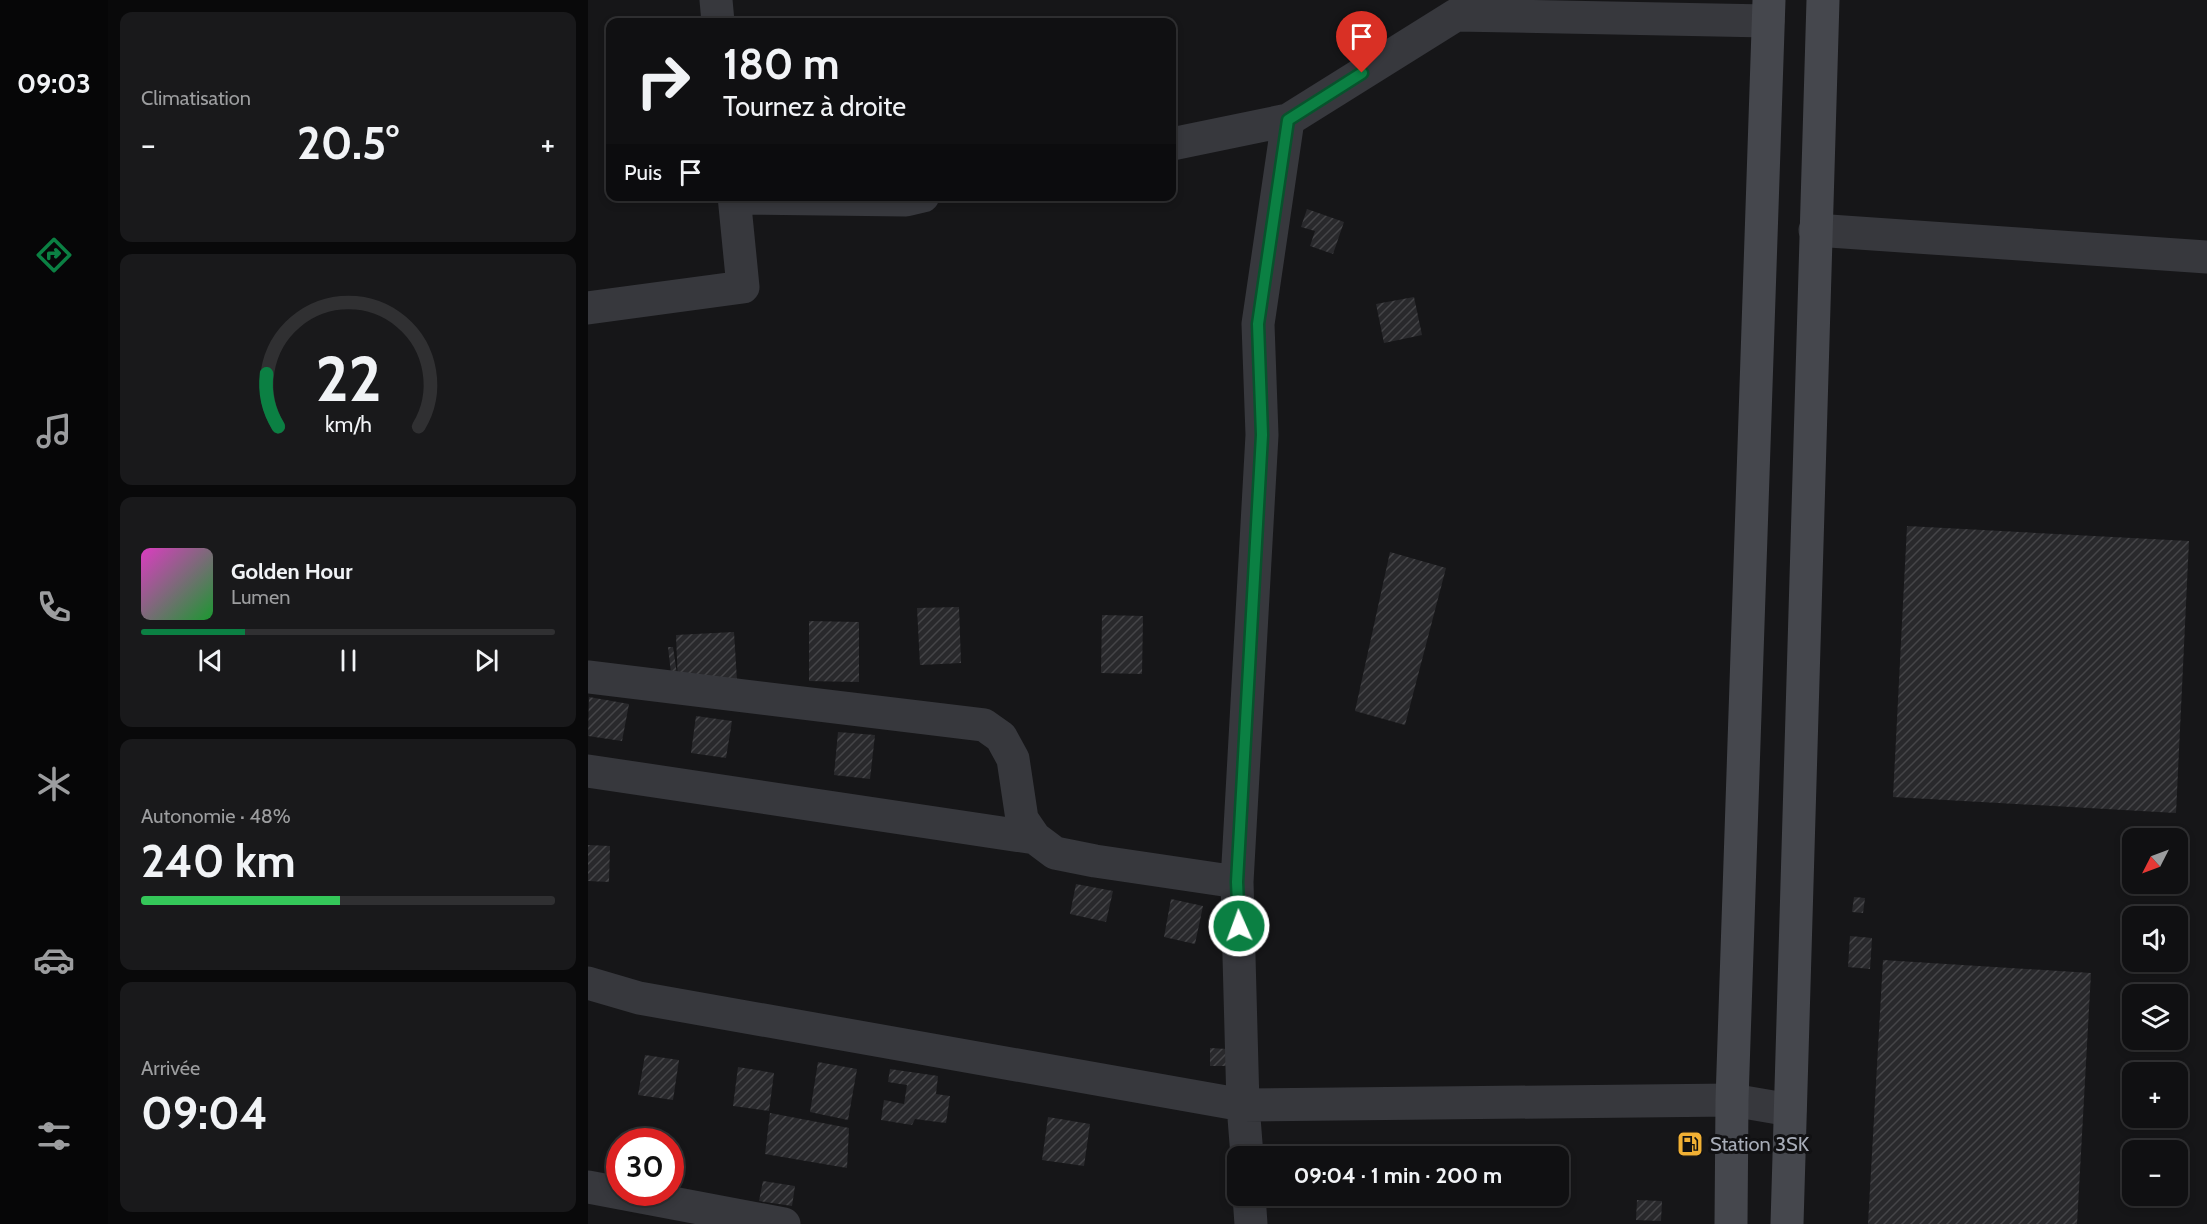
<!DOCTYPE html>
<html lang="fr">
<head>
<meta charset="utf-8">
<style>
  :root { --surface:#101012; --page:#19191b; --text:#f1f3f6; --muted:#9c9d9f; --line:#303032; --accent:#0b8043 }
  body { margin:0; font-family:Cabin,sans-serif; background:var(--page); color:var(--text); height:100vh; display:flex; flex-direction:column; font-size:22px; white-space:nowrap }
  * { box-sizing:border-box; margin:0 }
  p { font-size:20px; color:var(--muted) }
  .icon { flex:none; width:33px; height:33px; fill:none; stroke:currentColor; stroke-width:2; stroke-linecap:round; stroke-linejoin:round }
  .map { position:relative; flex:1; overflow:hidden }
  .details { display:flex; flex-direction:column; gap:12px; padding:12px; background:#09090a; width:480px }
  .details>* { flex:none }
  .hud { position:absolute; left:18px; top:18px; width:570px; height:183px; border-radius:12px; box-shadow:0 3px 9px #0003,0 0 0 2px var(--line); background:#101012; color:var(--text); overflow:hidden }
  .needle { width:39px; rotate:228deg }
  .tools { position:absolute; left:1534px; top:828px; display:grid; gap:12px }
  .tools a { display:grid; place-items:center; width:66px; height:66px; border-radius:12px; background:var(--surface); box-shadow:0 3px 9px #0003,0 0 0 2px var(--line); font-size:30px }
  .speed { position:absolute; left:18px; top:1128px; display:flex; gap:12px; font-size:30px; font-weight:700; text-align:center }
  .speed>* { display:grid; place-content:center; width:78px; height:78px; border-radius:50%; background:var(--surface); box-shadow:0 3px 9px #0003,0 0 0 2px var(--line); line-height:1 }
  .speed .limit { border:9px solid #d22; background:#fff; color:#111 }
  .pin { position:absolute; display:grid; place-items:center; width:51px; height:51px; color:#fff; margin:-62px -26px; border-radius:50% 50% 50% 0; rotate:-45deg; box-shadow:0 0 6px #0007 }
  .pin .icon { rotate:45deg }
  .me { position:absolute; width:66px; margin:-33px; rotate:358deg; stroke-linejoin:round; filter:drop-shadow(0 0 4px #0008) }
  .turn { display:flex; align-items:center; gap:21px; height:126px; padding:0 18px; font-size:27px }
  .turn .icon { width:78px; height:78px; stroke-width:2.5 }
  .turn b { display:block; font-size:42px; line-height:51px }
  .then { display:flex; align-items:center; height:57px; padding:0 18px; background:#0003; gap:12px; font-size:22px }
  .big { font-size:45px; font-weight:800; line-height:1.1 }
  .details .tile { flex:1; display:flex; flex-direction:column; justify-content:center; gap:9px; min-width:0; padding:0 21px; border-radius:12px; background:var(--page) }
  .details .dial { align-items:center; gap:0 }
  .dial svg { height:156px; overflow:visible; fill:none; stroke:var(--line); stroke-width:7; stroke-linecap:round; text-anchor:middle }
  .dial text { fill:var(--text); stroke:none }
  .song { display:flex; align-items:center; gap:18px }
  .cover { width:72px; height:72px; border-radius:9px; background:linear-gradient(135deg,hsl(310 70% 55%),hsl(130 70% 35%)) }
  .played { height:6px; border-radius:3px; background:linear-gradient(90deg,var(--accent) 25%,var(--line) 25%) }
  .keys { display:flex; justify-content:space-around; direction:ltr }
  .heat { display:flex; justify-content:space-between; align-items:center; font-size:33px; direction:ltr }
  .charge { height:9px; border-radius:4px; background:linear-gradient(90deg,#34c759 48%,var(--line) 0) }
  .trip { position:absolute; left:639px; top:1146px; width:342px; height:60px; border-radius:12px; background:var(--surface); box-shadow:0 3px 9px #0003,0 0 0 2px var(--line); font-weight:800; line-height:60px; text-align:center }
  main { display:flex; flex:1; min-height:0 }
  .menu { display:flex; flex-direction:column; width:108px; justify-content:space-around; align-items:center; background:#060607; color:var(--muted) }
  .menu .icon { width:42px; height:42px }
  .menu .current { color:var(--accent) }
  .menu b { font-size:27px; color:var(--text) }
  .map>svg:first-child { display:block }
  .building { fill:url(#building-hatch) }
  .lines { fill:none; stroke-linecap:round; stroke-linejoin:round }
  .minor { stroke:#37383d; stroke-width:33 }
  .secondary { stroke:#45474d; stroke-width:33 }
  .route-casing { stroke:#07532c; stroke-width:15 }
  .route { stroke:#0b8043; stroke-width:10 }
  .labels { text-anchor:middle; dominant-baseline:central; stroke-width:6; stroke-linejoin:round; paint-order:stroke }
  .poi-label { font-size:20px; fill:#a8adb8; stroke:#111113; text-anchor:start }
</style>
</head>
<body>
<main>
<nav class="menu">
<b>09:03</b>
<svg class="icon current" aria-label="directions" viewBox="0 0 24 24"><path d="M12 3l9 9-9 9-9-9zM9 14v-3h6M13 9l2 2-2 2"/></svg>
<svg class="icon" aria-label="music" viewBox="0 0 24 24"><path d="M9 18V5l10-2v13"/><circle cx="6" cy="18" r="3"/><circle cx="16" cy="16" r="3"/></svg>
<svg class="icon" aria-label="phone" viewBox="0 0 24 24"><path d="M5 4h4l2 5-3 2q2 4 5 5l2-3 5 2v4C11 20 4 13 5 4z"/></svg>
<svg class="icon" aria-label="climate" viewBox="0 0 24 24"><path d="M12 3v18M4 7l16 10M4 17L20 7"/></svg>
<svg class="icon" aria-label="car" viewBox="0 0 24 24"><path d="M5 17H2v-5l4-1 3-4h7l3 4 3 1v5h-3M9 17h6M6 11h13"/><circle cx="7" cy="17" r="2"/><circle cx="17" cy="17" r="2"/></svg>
<svg class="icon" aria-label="filters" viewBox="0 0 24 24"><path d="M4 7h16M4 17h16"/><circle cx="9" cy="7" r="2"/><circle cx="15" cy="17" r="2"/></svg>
</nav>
<section class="details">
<div class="tile"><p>Climatisation</p>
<div class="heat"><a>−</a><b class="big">20.5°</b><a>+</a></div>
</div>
<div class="tile dial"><svg viewBox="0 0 100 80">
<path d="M14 69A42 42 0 1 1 86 69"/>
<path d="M14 69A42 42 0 0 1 8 42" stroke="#0b8043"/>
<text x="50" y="56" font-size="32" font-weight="700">22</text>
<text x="50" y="72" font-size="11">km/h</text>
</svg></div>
<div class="tile">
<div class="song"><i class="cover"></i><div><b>Golden Hour</b><p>Lumen</p></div></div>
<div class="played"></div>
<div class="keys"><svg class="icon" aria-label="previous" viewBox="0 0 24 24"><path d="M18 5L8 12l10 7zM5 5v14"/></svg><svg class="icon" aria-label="pause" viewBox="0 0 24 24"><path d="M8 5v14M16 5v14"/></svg><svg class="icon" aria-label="next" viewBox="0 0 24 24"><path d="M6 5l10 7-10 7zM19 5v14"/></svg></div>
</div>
<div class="tile"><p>Autonomie · 48%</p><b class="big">240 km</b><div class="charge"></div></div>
<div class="tile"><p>Arrivée</p><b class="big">09:04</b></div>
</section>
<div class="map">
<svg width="1619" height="1224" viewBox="0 0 1619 1224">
  <defs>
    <pattern id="building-hatch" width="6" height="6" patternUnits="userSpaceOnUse" patternTransform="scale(1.5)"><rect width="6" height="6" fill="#29292c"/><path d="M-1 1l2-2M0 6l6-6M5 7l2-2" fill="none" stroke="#454548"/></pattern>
  </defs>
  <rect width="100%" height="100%" fill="#161618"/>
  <path class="building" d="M719,209L756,222L745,254L722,246L727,231L713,227Z
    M826,297L834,335L796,343L788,304Z
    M1319,526L1601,541L1588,813L1305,797Z
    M802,552L858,568L817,725L767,711Z
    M371,607L373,663L332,665L329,608Z
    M514,615L555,616L554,674L513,673Z
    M221,621L271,622V682L221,681Z
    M146,632L149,681L90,684L88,635Z
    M80,647H85L89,674L83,673Z
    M1,697L41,704L34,741L0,736Z
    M108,716L144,721L138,758L103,753Z
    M250,732L287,735L282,779L246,775Z
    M0,845L22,846L21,882L0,881Z
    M488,884L525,891L518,922L482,914Z
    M1266,897L1277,898L1275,913L1264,912Z
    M583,899L615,906L607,944L576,937Z
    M1262,936L1284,938L1282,969L1260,967Z
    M1295,960L1503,973L1489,1224H1280Z
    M622,1048L639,1049V1066H622Z
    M57,1055L91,1060L85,1100L50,1095Z
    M230,1062L269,1069L260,1120L222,1112Z
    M150,1067L186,1073L181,1111L145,1106Z
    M302,1069L350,1076L348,1094L362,1096L358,1123L327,1119L324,1125L293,1120L296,1100L316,1104L319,1085L300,1082Z
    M182,1113L261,1128L259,1168L177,1154Z
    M460,1117L502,1124L496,1166L454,1160Z
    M175,1181L207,1186L204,1206L171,1201Z
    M1049,1200L1074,1201L1073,1221L1048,1220Z"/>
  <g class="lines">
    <path class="minor" d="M128,0L130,22
      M584,144L700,120L868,15L1180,21
      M146,198L318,200L335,196
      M1227,230L1619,257
      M0,308L155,287L146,196
      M0,677L396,725L413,737L425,759L434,819L447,838L467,853L507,861L649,882
      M0,771L447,838
      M0,983L51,998L655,1105L1144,1100L1202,1110
      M659,1156L655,1105L649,882L674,435L670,324L700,120
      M0,1187L196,1224
      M661,1196L663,1224"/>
    <path class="secondary" d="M1143,1224L1144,1100L1181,0
      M1199,1224L1235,0"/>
  </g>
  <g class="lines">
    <g class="route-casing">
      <path id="route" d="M651,926L649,882L674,435L670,324L700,120L774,73"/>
    </g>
    <use href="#route" class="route"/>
  </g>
  <defs>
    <g id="fuel-square" transform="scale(1.35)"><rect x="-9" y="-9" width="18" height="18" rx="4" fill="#f2b134" stroke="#111113"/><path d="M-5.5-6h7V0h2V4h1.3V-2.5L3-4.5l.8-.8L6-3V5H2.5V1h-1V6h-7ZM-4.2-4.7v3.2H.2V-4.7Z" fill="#111"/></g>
  </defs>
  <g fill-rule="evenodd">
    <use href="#fuel-square" x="1102" y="1144"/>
  </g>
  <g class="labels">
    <g class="poi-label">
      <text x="1122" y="1144">Station 3SK</text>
    </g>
  </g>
</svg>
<div class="tools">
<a><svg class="needle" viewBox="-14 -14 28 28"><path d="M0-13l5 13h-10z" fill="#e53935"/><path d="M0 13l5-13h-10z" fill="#9c9d9f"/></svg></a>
<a><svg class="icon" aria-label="sound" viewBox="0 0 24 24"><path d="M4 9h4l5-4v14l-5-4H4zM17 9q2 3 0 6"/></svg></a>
<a><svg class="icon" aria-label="layers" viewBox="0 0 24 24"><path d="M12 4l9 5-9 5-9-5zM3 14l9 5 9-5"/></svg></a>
<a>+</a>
<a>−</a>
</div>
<div class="speed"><div class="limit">30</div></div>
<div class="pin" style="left:774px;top:73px;background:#d93025"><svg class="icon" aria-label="arrive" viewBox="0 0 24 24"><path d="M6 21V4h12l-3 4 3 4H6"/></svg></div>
<svg class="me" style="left:651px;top:926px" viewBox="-20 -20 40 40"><circle r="17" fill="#0b8043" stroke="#fff" stroke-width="3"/><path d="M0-11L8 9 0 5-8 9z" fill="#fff"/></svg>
<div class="trip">09:04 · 1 min · 200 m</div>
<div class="hud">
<div class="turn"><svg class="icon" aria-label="right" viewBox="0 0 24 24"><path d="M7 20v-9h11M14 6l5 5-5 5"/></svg><div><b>180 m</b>Tournez à droite</div></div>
<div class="then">Puis<svg class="icon" aria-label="arrive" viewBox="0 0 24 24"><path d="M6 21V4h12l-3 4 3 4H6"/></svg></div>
</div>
</div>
</main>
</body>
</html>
